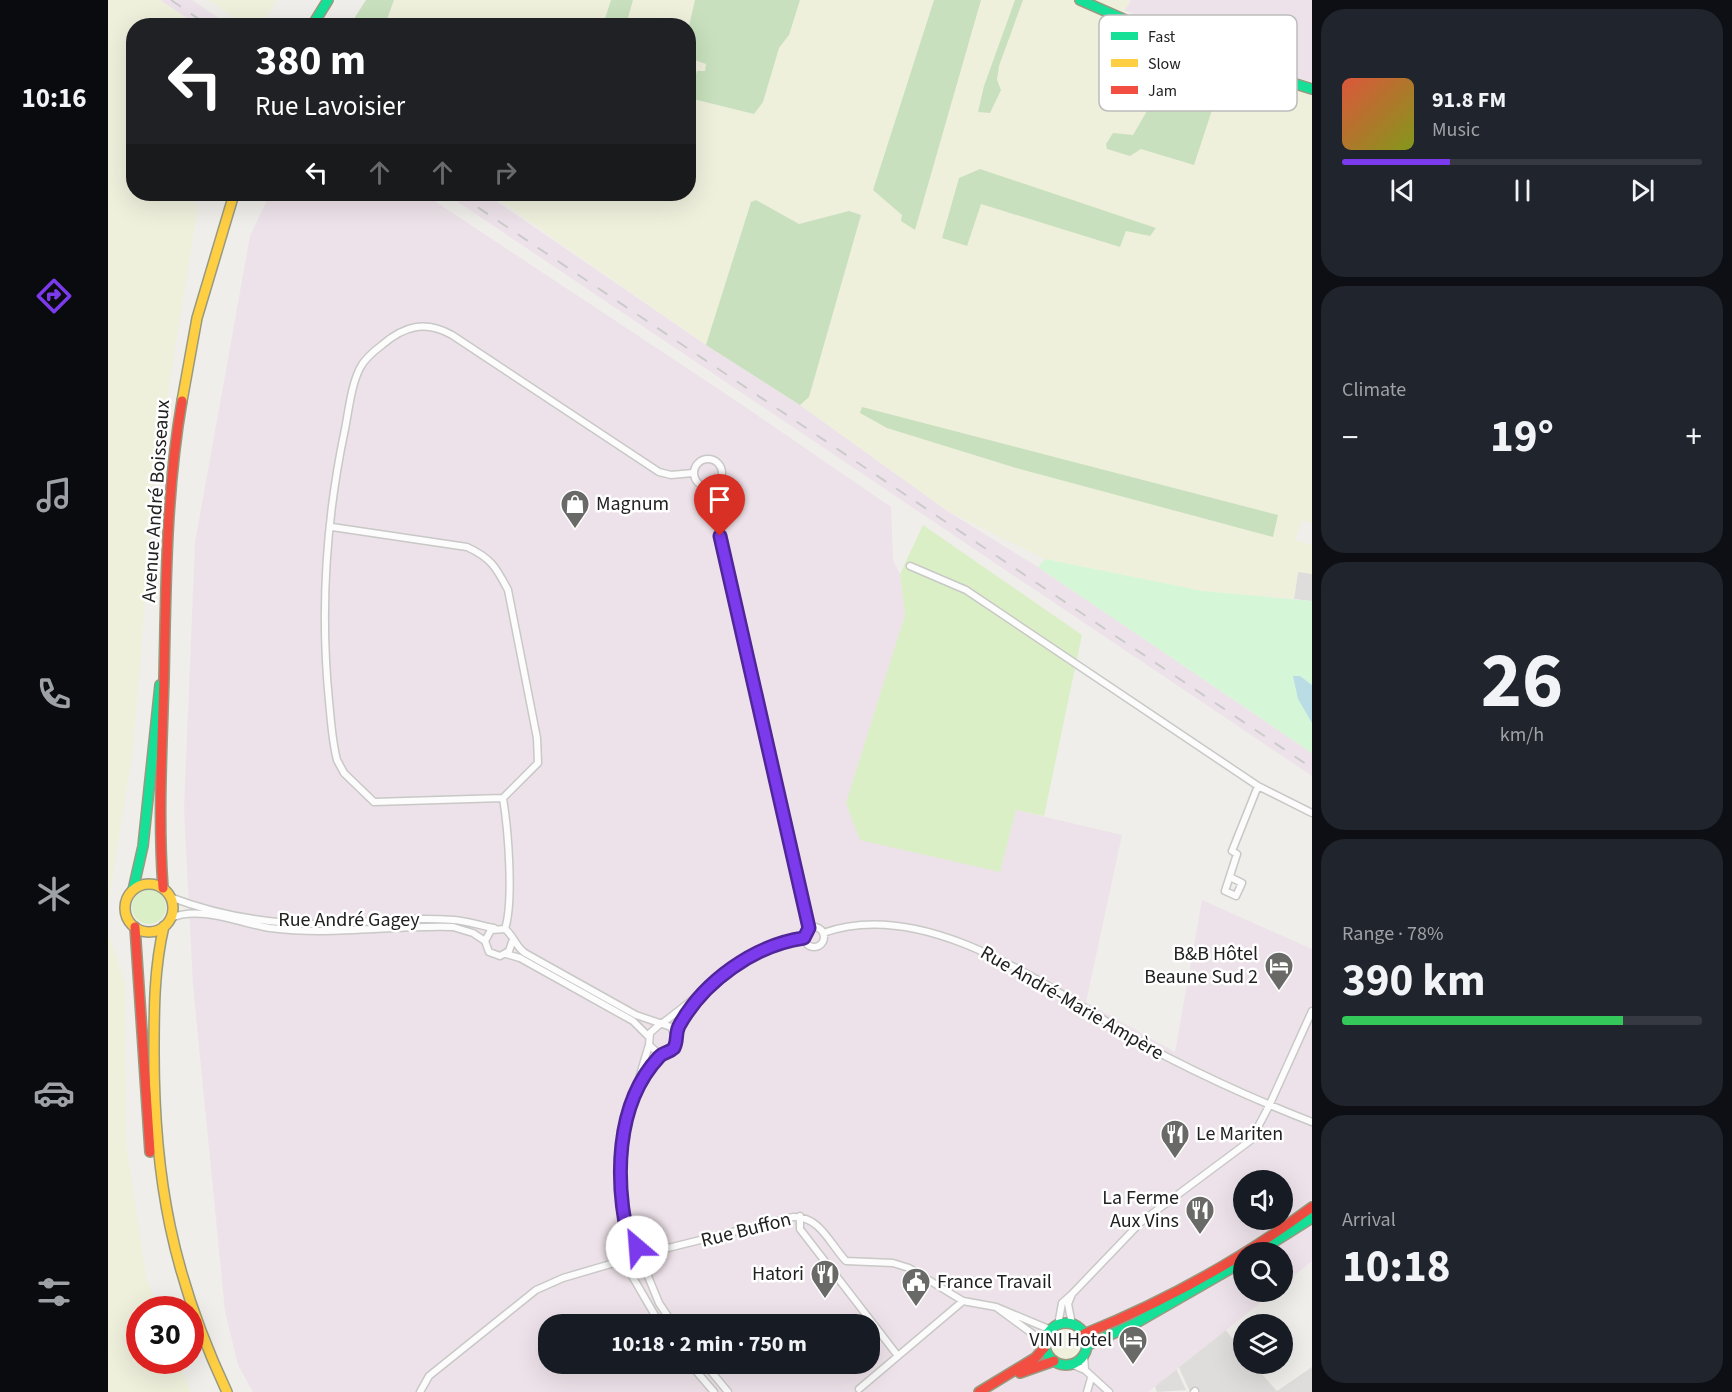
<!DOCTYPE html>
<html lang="en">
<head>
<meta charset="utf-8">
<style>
  :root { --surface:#171b24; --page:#20242c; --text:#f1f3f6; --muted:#9ea1a6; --line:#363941; --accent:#7c3aed }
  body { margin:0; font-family:"Source Sans 3",sans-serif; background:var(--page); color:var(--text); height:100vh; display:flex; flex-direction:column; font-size:22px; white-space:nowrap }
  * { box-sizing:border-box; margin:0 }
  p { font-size:20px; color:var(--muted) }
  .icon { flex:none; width:33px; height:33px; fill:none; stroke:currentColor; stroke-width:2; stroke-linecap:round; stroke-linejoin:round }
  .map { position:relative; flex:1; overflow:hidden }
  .sheet { display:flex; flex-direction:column; gap:9px; padding:9px; background:#0d0f14; width:420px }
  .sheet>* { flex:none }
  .banner { position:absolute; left:18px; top:18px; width:570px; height:183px; border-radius:24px; box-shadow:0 6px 24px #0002; background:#202124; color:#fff; overflow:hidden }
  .controls { position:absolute; left:1125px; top:1170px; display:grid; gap:12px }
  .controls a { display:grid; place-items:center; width:60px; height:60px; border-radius:50%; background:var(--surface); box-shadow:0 6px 24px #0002; font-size:30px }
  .speed { position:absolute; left:18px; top:1296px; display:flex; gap:12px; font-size:30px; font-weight:700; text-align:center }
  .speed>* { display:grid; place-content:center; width:78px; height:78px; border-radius:50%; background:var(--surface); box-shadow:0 6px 24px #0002; line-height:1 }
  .speed .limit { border:9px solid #d22; background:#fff; color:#111 }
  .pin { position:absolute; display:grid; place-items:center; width:51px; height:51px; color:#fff; margin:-62px -26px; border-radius:50% 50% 50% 0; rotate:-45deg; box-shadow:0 0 6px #0007 }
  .pin .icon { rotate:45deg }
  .me { position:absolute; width:66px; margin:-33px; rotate:333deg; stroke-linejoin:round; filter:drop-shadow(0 0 4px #0008) }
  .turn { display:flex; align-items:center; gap:21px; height:126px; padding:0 30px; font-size:27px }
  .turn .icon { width:78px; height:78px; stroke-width:2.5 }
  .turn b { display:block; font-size:42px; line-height:51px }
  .lanes { display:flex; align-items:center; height:57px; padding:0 30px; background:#0003; justify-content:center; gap:30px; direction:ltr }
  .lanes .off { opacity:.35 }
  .big { font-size:45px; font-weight:700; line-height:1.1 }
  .sheet .card { flex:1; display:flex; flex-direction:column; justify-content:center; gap:9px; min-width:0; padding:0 21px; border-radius:24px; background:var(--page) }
  .sheet .dial { align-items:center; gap:0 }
  .dial b { font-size:78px; line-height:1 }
  .song { display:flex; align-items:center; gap:18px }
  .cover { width:72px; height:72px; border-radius:9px; background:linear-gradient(135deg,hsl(10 70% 55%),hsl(70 70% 35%)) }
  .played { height:6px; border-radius:3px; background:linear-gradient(90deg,var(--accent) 30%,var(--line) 30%) }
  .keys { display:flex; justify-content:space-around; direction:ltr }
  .heat { display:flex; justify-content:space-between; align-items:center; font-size:33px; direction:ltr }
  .charge { height:9px; border-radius:4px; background:linear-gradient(90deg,#34c759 78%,var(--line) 0) }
  .trip { position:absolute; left:430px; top:1314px; width:342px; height:60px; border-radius:24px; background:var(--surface); box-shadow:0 6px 24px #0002; font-weight:700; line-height:60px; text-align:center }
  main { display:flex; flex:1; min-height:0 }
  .menu { display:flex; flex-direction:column; width:108px; justify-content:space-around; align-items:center; background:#090b0e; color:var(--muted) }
  .menu .icon { width:42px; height:42px }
  .menu .current { color:var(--accent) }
  .menu b { font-size:27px; color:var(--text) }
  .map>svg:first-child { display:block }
  .residential { fill:#dedddb }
  .industrial { fill:#ede2e9; fill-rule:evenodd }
  .farmland { fill:#eff0dc }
  .grass { fill:#dbefc6 }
  .forest { fill:#c8e0bd }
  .park { fill:#d6f7d7 }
  .water { fill:#badce5 }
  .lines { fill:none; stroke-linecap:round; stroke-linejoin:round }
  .street-casing { stroke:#c8c8c6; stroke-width:9 }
  .fast-casing { stroke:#989a80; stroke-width:12 }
  .slow-casing { stroke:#989a80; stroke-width:12 }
  .jam-casing { stroke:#989a80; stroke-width:12 }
  .street { stroke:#fdfcfc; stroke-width:6 }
  .fast { stroke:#16e098; stroke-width:9 }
  .slow { stroke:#ffcf43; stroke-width:9 }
  .jam { stroke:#f24e42; stroke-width:9 }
  .rail { stroke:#cbcbcb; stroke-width:2; stroke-dasharray:12 12; stroke-linecap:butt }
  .route-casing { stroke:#51269a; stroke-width:15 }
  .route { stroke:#7c3aed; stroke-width:10 }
  .labels { text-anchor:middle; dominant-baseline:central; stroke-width:5; stroke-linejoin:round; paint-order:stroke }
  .street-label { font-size:20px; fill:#212121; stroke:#fff }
  .poi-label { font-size:20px; fill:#212121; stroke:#fff; text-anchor:end }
  .key { fill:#fff; stroke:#bcbcbc; stroke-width:1.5 }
  .key-label { font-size:16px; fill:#212121 }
</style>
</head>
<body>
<main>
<nav class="menu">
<b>10:16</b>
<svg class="icon current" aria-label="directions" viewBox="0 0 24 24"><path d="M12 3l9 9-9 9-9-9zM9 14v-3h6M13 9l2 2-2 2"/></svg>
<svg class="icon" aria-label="music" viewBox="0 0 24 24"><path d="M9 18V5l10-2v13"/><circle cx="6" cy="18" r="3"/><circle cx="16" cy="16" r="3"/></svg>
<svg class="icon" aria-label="phone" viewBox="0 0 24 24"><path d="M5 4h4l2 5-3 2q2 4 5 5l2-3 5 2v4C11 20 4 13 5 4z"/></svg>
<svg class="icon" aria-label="climate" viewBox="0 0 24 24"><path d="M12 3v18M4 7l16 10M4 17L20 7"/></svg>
<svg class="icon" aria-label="car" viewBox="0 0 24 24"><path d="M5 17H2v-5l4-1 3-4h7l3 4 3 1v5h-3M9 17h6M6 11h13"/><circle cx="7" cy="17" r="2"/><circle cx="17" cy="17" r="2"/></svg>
<svg class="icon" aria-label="filters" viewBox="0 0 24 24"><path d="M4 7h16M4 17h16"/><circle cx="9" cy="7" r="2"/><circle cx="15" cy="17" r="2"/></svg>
</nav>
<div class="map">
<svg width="1204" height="1392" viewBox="0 0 1204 1392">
  <rect width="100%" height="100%" fill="#efeeea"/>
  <path class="residential" d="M1190,571L1204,574V601L1186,599Z
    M1117,1329L1135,1352L1136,1364H1145L1169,1391L1204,1367V1392H1082L1058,1339Z
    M1056,1342L1078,1390L1049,1392L1040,1369Z"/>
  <path class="industrial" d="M52,0H84L121,25H89Z
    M1023,0H1204V82L1121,59L1016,10Z
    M162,194H316L627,400L783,507L785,560L792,574L797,615L786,654L891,872L908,810L1014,835L978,1002L1067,1052L1094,900L1204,949V1261L1175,1285L1174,1252H1136V1292H1166L1040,1392H145L130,1365L117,1311L85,985L76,808L87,543L142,236ZM1136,1180H1174V1220H1136ZM441,1324H762V1364H441Z
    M338,194H378L598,345L692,405L841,512L930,567L1204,753V776Z"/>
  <path class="farmland" d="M0,0H52L89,25L26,26V194H81L90,207L48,467L25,750L0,905Z
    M100,0H169L154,25L139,26Z
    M286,0H1017L1022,2L1016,11L1018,26L1124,70L1204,95V523L1194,521L1187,540L1204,545V574L1190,572L1186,599L1095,591L937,559L841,512L692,405L701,396L753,214L741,211L691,224L648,200L643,202L598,345L382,194H580V26H277Z
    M0,931L17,983L18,1141L38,1277L51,1309L32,1310V1360L71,1361L83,1392H0Z
    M941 1345a17 17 0 1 1 34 0a17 17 0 1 1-34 0Z"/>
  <path class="grass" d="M815,525L974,635L936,816L908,810L892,872L752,840L738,803L797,615L792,574Z
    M24 907a17 17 0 1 1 34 0a17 17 0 1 1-34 0Z"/>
  <path class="forest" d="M258,0H286L277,25H242Z
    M503,0H525L518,25H495Z
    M587,0H692L681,35L671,48L655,102L646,114L581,98L589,71H597L598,64L581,58V26Z
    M826,0H873L807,230L793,221L794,215L765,190Z
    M907,0H915L891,66L889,80L893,90L882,113L870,112L876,86Z
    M999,86L1077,109L1086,102L1106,104L1086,165L1033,149L1022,156L999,149L998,144L1005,133L1025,135L1039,111L997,95Z
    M872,169L1048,228L1042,236L1018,231L1012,247L873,204L859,246L834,238L851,178Z
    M648,200L691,224L741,211L753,215L701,397L692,405L598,345L643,202Z
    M754,407L1170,515L1165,537L908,468L779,428L752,413Z"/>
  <path class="park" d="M937,559L1095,591L1204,601V753L930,567Z"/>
  <path class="water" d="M1185,676H1192L1204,685V723L1190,699Z"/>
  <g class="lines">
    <g class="street-casing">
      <path id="street" d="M586 473a14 14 0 1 1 28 0a14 14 0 1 1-28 0Z
        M601,488L701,928
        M224,527L359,547C383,558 388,567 400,590L429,738L430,763L395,798
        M802,566L858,590L1150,786L1204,813
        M395,798L266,802L236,773L229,760C224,741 223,721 221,701C212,610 218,519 237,429C241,409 243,386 252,368C257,358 266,351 274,345C296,326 317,320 344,335L551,472L563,475L585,473
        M395,798C400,829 406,900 397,929
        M1122,877L1134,883L1128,896L1117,891L1129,854L1124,851L1150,786
        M62,897C106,914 157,923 205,924C252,924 299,916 346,920C360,921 373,926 386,928
        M62,918C93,905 131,923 162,928C222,936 284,925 345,927L365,933L377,941
        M696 937a10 10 0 1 1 20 0a10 10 0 1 1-20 0Z
        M715,933C829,892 964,1007 1059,1057C1106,1081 1155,1103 1204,1122
        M404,942L401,951L392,956L381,952L377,941L383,930L397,929C406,936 407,946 417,953L528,1015L563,1027L569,1041C567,1050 560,1054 550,1053L541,1045L542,1033L551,1025
        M398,954L412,958L525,1021L540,1036
        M553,1024C598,992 639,946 696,938
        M568,1033L589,1000
        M532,1086L554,1054
        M692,1216V1229L790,1356
        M513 1258a12 12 0 1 1 24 0a12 12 0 1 1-24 0Z
        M522,1247C502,1177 520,1112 541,1045
        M536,1254L685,1217C712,1216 721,1243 738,1261L785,1263L801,1268L855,1301L888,1307
        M535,1264L551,1303L565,1324
        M520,1269L552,1324
        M964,1294L1033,1222L1143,1140L1161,1106L1204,1011
        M950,1325L954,1303L964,1294L960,1304L964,1324
        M937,1343L888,1307L943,1330
        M582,1364L606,1392
        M597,1364L620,1392
        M963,1364L977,1370L976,1355
        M977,1370L1001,1392
        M751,1389L855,1301
        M312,1392L321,1376L428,1290L455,1278L513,1261
        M979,1392L983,1378
        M1086,1392L1087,1391"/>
    </g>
    <g class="fast-casing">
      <path id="fast" d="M972,0L1104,58L1204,89
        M204,26L220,0
        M25,890L35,846L52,685
        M1150,1252L1204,1218
        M937 1344a21 21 0 1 1 42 0a21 21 0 1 1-42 0Z
        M978,1346L1028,1323L1136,1261"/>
    </g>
    <g class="slow-casing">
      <path id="slow" d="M74,401L89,318L126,194
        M17 908a24 24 0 1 1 48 0a24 24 0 1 1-48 0Z
        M56,926C46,968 46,1010 46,1053C46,1180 65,1277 119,1392"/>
    </g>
    <g class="jam-casing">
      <path id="jam" d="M55,888C50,818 54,748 56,678C58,586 58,492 74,401
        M27,927L42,1152
        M976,1334C1056,1302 1135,1258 1204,1207
        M912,1373L946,1361
        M871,1392L927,1358L937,1347"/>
    </g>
    <use href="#street" class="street"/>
    <use href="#fast" class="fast"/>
    <use href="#slow" class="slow"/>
    <use href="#jam" class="jam"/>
    <path class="rail" d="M63,0L101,26
      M350,194L1204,768"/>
  </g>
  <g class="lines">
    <g class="route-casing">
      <path id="route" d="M529,1247H522L521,1242C507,1183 506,1105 551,1057C555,1052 561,1053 566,1048C570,1040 567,1034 571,1026C595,982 646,945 696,938L701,928L612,536"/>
    </g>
    <use href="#route" class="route"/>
  </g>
  <defs>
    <g id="shop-pin" transform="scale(1.5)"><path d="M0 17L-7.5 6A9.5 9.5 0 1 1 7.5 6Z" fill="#696967" stroke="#fff"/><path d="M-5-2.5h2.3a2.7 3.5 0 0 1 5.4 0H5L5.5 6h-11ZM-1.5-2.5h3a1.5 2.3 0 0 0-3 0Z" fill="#fff"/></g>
    <g id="hotel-pin" transform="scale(1.5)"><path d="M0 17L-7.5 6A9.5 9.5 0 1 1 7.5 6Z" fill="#696967" stroke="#fff"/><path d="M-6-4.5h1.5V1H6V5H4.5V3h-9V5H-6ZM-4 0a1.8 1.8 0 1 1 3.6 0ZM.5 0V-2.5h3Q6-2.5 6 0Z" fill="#fff"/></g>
    <g id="restaurant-pin" transform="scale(1.5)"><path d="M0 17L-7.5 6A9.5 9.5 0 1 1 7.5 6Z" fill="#696967" stroke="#fff"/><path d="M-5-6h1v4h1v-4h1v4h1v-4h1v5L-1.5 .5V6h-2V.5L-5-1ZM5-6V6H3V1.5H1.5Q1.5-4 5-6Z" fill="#fff"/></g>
    <g id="civic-pin" transform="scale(1.5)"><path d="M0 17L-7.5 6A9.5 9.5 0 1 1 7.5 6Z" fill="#696967" stroke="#fff"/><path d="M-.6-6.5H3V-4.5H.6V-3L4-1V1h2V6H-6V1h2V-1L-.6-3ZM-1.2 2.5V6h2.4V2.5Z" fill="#fff"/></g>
  </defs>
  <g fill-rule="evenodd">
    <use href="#shop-pin" x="467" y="504"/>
    <use href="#hotel-pin" x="1171" y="966"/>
    <use href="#restaurant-pin" x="1067" y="1134"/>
    <use href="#restaurant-pin" x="1092" y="1210"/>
    <use href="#restaurant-pin" x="717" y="1274"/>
    <use href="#civic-pin" x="808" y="1282"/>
    <use href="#hotel-pin" x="1025" y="1340"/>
  </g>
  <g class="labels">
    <g class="street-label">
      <text transform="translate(48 501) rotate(-86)">Avenue André Boisseaux</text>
      <text x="241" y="920">Rue André Gagey</text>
      <text transform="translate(964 1003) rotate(30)">Rue André-Marie Ampère</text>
      <text transform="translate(638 1230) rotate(-14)">Rue Buffon</text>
    </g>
    <g class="poi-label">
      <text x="488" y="504" text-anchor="start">Magnum</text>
      <text x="1150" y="954">B&amp;B Hôtel<tspan x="1150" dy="23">Beaune Sud 2</tspan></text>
      <text x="1088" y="1134" text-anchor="start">Le Mariten</text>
      <text x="1071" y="1198">La Ferme<tspan x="1071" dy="23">Aux Vins</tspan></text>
      <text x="696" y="1274">Hatori</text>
      <text x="829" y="1282" text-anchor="start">France Travail</text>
      <text x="1004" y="1340">VINI Hotel</text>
    </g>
  </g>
  <rect x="991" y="15" width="198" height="96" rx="9" class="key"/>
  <rect x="1003" y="32" width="27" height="8" fill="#16e098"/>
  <rect x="1003" y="59" width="27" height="8" fill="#ffcf43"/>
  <rect x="1003" y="86" width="27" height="8" fill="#f24e42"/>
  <g class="key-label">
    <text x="1040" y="42">Fast</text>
    <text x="1040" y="69">Slow</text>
    <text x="1040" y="96">Jam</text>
  </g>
</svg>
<div class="controls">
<a><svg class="icon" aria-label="sound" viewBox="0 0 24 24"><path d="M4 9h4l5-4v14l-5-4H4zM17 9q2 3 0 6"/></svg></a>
<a><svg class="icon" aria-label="search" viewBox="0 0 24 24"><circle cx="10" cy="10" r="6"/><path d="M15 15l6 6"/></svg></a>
<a><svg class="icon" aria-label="layers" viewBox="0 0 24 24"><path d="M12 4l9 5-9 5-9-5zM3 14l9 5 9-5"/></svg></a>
</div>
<div class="speed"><div class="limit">30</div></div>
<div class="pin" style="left:612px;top:536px;background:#d93025"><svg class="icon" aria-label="arrive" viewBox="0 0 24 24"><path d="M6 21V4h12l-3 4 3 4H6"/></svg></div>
<svg class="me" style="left:529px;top:1247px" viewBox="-20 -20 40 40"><circle r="19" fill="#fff"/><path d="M0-13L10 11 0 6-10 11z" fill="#7c3aed"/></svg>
<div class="trip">10:18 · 2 min · 750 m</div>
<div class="banner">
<div class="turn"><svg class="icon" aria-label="left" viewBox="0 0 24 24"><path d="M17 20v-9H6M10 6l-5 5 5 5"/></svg><div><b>380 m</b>Rue Lavoisier</div></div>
<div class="lanes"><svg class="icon" aria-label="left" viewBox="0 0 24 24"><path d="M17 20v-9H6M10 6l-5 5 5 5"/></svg><svg class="icon off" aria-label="ahead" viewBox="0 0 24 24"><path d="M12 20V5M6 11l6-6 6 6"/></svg><svg class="icon off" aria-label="ahead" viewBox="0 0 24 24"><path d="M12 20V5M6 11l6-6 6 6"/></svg><svg class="icon off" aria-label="right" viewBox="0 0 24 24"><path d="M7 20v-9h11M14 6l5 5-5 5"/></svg></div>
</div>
</div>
<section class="sheet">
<div class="card">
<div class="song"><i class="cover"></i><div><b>91.8 FM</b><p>Music</p></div></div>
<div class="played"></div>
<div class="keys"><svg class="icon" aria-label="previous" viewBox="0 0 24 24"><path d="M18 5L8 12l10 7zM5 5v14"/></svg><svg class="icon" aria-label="pause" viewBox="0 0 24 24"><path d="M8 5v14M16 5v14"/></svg><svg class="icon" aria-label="next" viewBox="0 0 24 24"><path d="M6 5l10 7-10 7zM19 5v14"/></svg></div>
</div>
<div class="card"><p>Climate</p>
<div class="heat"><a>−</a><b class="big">19°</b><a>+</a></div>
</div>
<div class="card dial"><b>26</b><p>km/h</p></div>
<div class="card"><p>Range · 78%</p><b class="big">390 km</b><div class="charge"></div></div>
<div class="card"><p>Arrival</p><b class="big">10:18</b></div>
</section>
</main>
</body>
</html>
